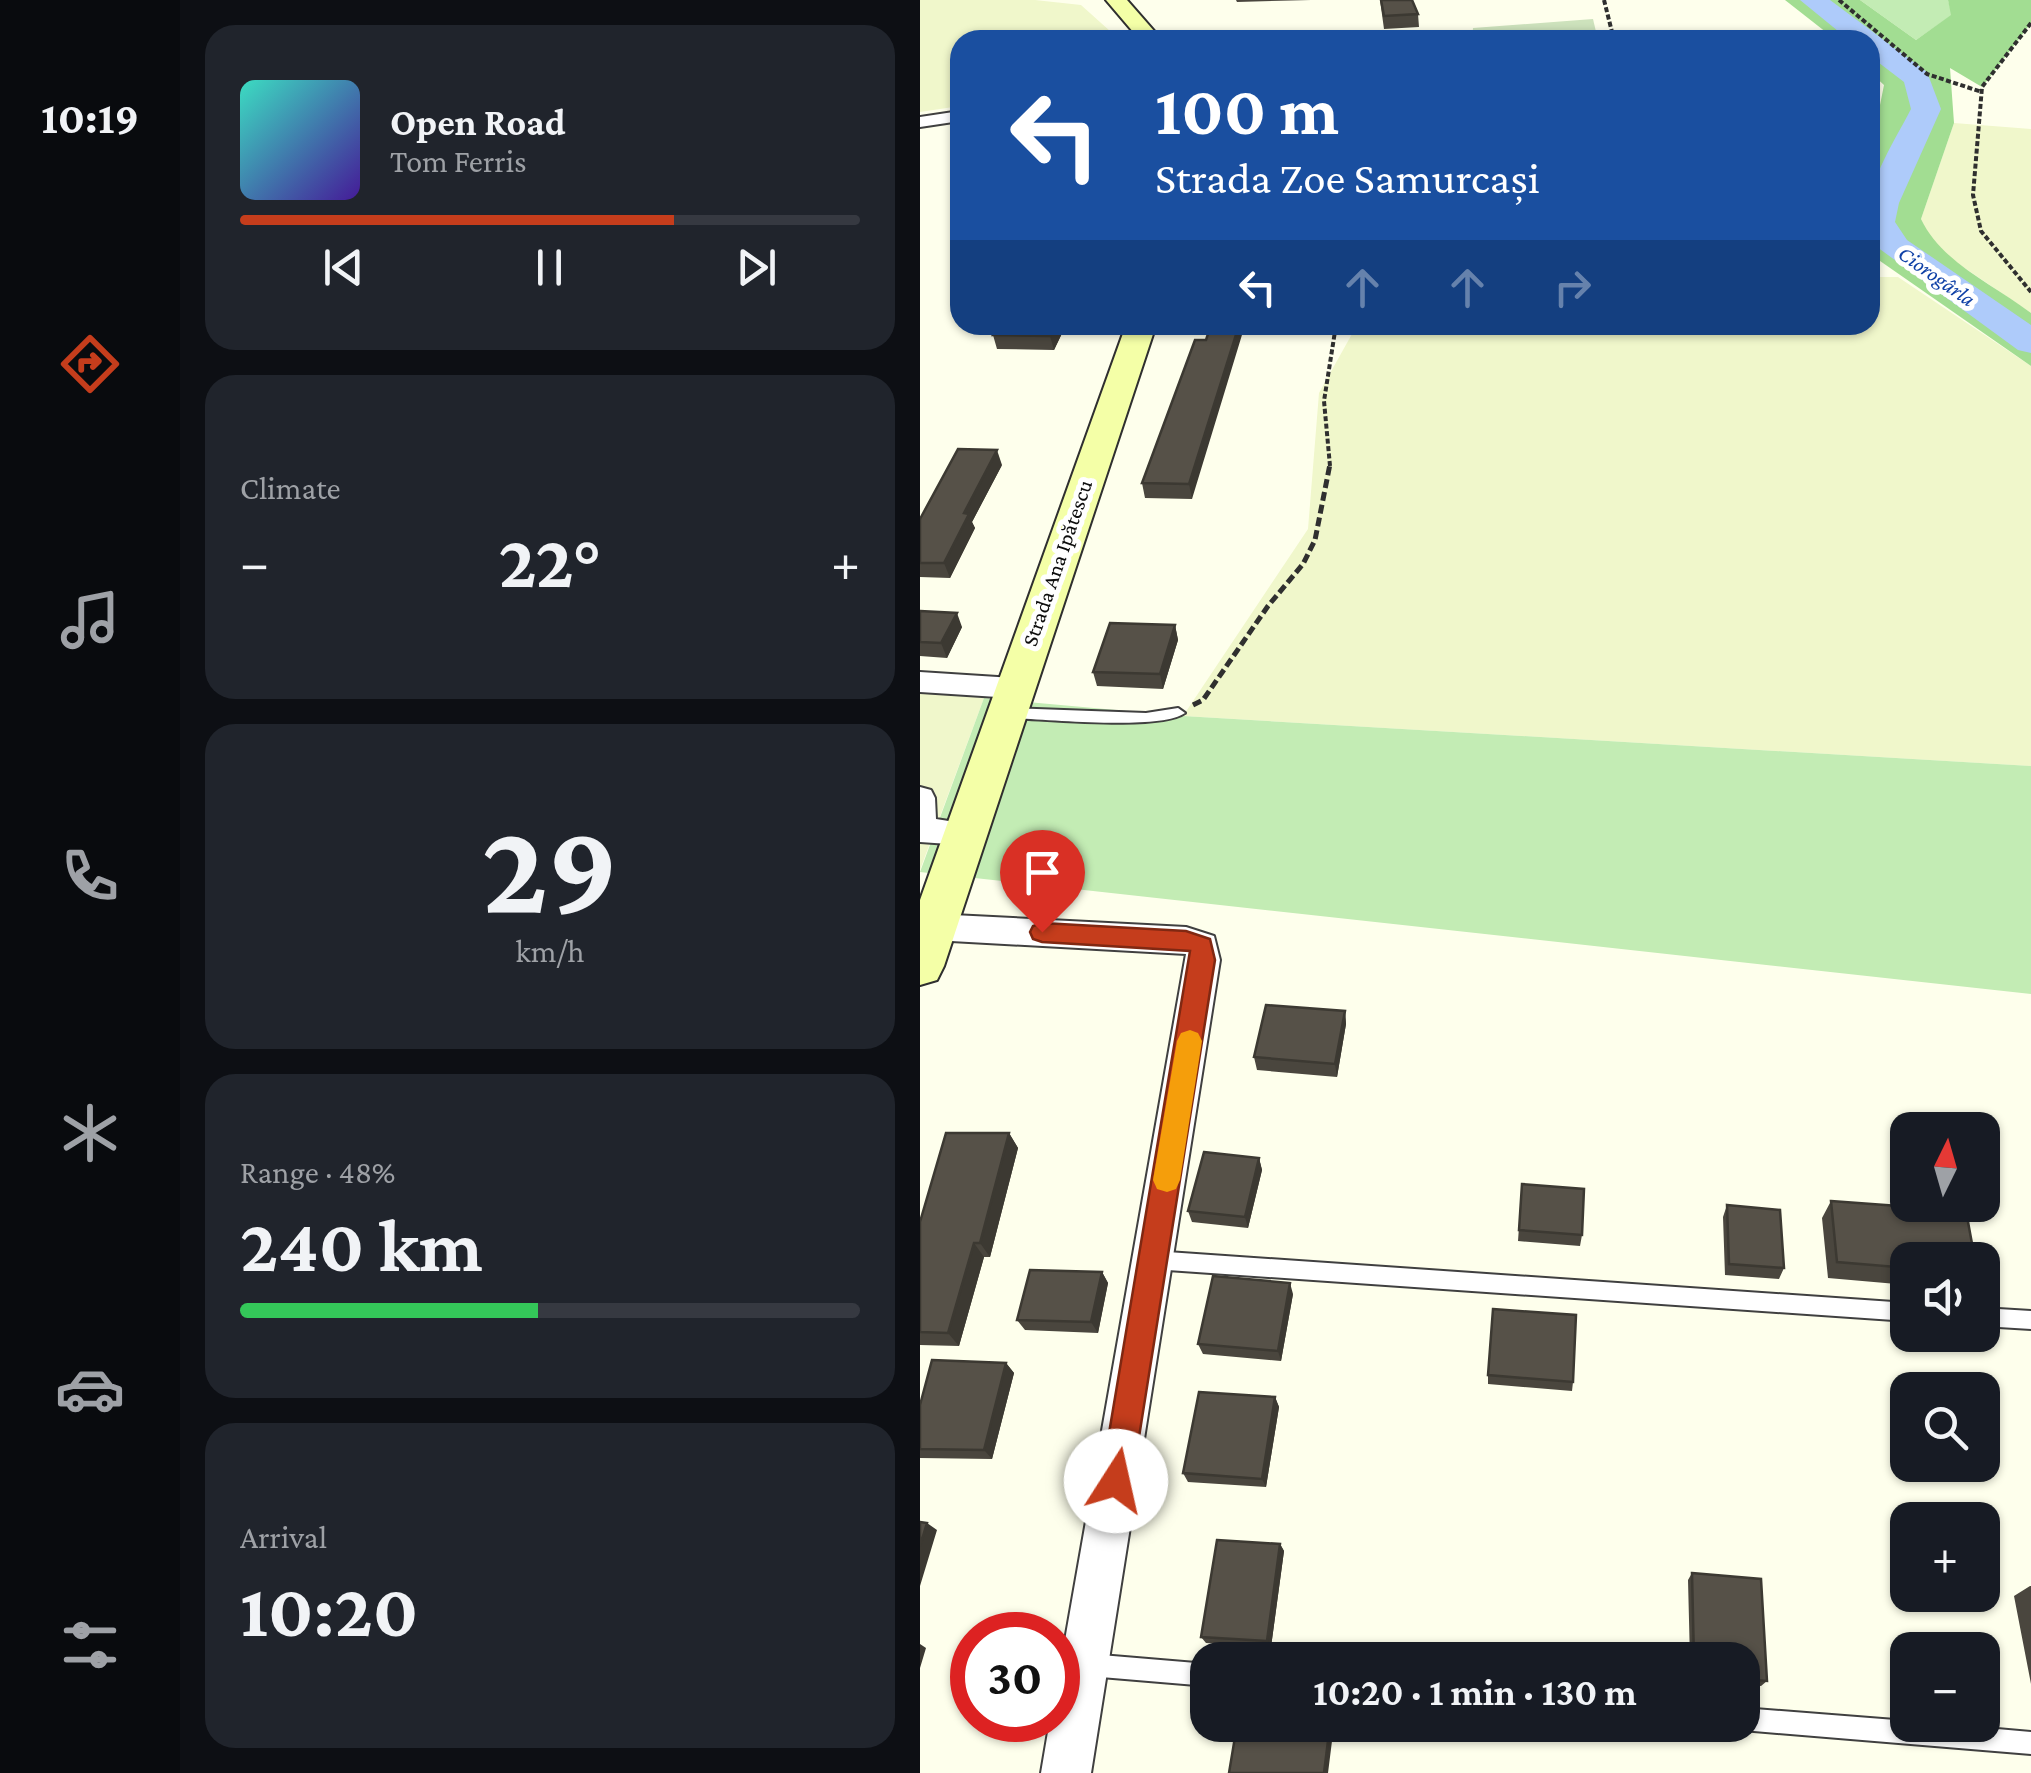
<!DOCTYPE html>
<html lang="en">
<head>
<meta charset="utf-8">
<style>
  :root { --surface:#171b24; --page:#20242c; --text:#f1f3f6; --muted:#9ea1a6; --line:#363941; --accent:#c53d1c }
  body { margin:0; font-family:"Crimson Pro",serif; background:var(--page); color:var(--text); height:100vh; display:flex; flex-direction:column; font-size:38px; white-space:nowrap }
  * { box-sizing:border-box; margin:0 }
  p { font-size:32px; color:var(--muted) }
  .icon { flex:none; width:55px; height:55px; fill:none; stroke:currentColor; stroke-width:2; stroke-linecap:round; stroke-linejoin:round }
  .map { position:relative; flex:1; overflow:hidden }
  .side { display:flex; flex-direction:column; gap:25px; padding:25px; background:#0d0f14; width:740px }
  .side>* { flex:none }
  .guide { position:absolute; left:30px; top:30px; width:930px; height:305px; border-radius:30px; box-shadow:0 2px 8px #0004; background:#1a4fa0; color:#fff; overflow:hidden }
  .needle { width:65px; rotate:5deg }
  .buttons { position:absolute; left:970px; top:1112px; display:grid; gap:20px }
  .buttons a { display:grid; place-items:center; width:110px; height:110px; border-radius:20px; background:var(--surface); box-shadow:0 2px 8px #0004; font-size:50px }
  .speed { position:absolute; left:30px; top:1612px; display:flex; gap:20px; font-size:50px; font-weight:700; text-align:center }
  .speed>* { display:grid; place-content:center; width:130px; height:130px; border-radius:50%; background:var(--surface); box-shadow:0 2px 8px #0004; line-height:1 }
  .speed .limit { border:15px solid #d22; background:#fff; color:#111 }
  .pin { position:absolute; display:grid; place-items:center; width:85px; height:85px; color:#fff; margin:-102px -42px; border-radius:50% 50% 50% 0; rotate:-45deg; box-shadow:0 0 10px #0007 }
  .pin .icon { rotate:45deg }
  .me { position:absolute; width:110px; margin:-55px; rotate:10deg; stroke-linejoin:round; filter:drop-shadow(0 0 8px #0008) }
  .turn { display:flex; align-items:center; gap:35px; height:210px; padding:0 40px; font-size:45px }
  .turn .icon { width:130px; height:130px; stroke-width:2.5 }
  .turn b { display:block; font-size:70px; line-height:85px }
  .lanes { display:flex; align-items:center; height:95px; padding:0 40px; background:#0003; justify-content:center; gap:50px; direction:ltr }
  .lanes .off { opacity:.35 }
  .big { font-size:75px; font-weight:700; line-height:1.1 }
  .side .widget { flex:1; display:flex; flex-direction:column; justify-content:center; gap:15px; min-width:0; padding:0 35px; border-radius:30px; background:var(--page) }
  .side .dial { align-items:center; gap:0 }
  .dial b { font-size:130px; line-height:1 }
  .song { display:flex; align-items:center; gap:30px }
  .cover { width:120px; height:120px; border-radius:15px; background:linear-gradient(135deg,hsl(170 70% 55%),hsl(260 70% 35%)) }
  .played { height:10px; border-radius:5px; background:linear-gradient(90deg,var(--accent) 70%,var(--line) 70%) }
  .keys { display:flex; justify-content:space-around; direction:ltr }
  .heat { display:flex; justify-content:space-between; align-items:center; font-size:55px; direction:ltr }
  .charge { height:15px; border-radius:8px; background:linear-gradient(90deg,#34c759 48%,var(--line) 0) }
  .trip { position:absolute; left:270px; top:1642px; width:570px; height:100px; border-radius:30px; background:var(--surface); box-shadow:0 2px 8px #0004; font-weight:700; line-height:100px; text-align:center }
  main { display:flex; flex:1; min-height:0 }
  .dock { display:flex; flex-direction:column; width:180px; justify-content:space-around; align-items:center; background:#090b0e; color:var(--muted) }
  .dock .icon { width:70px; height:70px }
  .dock .current { color:var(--accent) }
  .dock b { font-size:45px; color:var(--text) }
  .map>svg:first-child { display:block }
  .farmland { fill:#f0f7cb }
  .green { fill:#c3ecb4 }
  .forest { fill:#a2dd92 }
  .cemetery { fill:#cde2bc }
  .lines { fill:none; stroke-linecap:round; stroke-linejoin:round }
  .river { fill:#aecbfa; fill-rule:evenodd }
  .lane-casing { stroke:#404040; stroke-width:4 }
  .street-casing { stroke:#404040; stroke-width:4 }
  .secondary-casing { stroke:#2f2f2f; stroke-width:4 }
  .path-far1 { stroke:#2f2f2f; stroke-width:4; stroke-dasharray:5 2.5; stroke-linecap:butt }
  .path { stroke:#2f2f2f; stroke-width:5; stroke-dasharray:9 4; stroke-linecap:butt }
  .lane { fill:#fff; fill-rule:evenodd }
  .street { fill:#fff; fill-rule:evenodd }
  .secondary { fill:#f4ffa7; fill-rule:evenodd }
  .wall { fill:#4a463e }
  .shaded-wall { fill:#3c3932 }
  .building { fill:#565148; stroke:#3c3932; stroke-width:2.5 }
  .route { fill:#c53d1c; stroke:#802812; stroke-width:2.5 }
  .slow { fill:#f59e0b }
  .labels { text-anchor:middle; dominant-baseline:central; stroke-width:10; stroke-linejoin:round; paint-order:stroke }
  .far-water-label { font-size:22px; font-style:italic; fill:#0f40a6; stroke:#fff }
  .far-street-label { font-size:22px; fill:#0d0d0d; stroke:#fff }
</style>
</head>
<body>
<main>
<nav class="dock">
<b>10:19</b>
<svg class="icon current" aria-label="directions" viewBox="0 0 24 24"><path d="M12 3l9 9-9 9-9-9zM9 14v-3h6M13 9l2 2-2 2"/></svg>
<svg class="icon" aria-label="music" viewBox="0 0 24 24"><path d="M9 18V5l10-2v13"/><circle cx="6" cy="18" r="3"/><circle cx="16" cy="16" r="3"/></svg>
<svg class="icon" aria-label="phone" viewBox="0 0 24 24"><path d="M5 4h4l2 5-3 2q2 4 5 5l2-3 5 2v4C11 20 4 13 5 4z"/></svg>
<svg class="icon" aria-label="climate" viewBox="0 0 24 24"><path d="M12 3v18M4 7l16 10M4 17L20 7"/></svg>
<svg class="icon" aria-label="car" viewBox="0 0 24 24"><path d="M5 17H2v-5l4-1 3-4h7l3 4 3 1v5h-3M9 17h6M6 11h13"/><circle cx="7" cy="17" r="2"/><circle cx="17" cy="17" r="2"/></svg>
<svg class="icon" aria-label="filters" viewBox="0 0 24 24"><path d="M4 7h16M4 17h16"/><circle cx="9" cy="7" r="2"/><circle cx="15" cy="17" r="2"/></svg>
</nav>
<section class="side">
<div class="widget">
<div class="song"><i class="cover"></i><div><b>Open Road</b><p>Tom Ferris</p></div></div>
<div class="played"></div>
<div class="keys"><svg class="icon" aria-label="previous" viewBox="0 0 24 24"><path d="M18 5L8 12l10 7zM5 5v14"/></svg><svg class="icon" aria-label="pause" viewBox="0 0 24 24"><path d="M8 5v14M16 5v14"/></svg><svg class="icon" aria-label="next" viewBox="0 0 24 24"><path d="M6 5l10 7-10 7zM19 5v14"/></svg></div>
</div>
<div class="widget"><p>Climate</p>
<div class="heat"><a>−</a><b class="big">22°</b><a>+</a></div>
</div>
<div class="widget dial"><b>29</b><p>km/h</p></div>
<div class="widget"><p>Range · 48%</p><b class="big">240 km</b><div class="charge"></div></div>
<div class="widget"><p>Arrival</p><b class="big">10:20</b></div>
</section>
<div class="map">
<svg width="1111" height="1773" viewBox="0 0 1111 1773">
  <rect width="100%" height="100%" fill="#feffec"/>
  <path class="farmland" d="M0,0H115L161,5L200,40H40V106L0,112Z
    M1034,123L1111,129V313L1027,256L1009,236L1001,219Z
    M950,277H978L1111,366V766L263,716L388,529L399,393L437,325H950Z
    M0,692L64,698L0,870Z"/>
  <path class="green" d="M940,0H1028L1032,15L996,40Z
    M64,698L263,716L1111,766V994L0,872Z"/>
  <path class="forest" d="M865,0H940L996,40L1031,15L1028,0H1111V23L1062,87L1030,68L1034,123L1001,219C1022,263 1073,284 1111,313V366L950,254V155L964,85L950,72V40H916Z"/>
  <path class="cemetery" d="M673,19L678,40H552L553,28Z"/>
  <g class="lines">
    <path class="river" d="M880,0H910L1007,72L1021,109L979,203L975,222L987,240L1111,325V353L1098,350L957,247C930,205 972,147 991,109L984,82L950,56V40H929Z"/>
    <g class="lane-casing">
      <path id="lane" d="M89,708L226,713L258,708L265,713C240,731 125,719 89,718L82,713Z
        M233,1251L988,1303V1321L233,1269L226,1266L224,1260L226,1254Z
        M1062,1308L1111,1311V1329L1062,1326Z
        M169,1654L288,1664V1686L169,1676L161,1673L158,1665L161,1657Z
        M822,1708L988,1721V1725H1032L1111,1732V1754L822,1730L813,1725H822Z"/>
    </g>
    <g class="street-casing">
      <path id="street" d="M40,111V121L0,127V117Z
        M0,672L93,678L103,681L107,688L103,695L93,698L0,692Z
        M0,787L11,790L15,798L16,819L54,825L59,833L54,841L43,845L0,842Z
        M13,914L266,927L294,936L300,960L171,1773H121L130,1720H138V1680L266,954L13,940L0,934L1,918Z"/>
    </g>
    <g class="secondary-casing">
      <path id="secondary" d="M186,0H207L242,40H220Z
        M206,325H236L24,966L17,980L0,985V900Z"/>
    </g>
    <path class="path-far1" d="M684,0L694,40
      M919,0L1007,74L1062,92
      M1111,23L1062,87L1053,195L1061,231L1111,292
      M410,466L404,401L416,325"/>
    <path class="path" d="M273,705L283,700L348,606L383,564L395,540L410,464"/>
    <use href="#lane" class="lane"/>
    <use href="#street" class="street"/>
    <use href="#secondary" class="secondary"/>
  </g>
  <path class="wall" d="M316,0H391L317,2Z
    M460,0H492L498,14L499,27L464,29Z
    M146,325L134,350L77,349L73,335Z
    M275,340L272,499L225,498L222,483Z
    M82,465L52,522L55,528L30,578L0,577V519Z
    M0,611L42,627L27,658L0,656Z
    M255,625L258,640L243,689L177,686L173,672Z
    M425,1011L426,1024L417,1077L337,1070L334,1057Z
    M89,1133L98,1148L70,1257H64L39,1346L0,1345V1222Z
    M339,1158L342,1170L328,1228L272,1222L268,1211Z
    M602,1184L662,1235L660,1246L598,1241Z
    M911,1201L988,1260V1285L908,1278L902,1218Z
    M807,1205L864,1268L859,1279L805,1275L803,1217Z
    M182,1272L188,1283L178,1333L105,1330L97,1320Z
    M373,1294L361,1361L283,1354L278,1344Z
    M86,1363L94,1373L72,1459L0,1458V1405Z
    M568,1375L653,1382L652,1391L568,1384Z
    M355,1397L359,1407L346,1487L268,1482L263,1473Z
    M360,1544L364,1551L351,1647L286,1643L281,1637Z
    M772,1573L847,1681L841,1686L822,1685V1660H770L768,1580Z
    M1110,1586H1111V1684L1094,1596Z"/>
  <path class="shaded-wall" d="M136,325H146L134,350L130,336Z
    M319,325H325L272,499L269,484Z
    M77,450L82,465L52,522L55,528L30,578L24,563L44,513Z
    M37,613L42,627L27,658L21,643Z
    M255,625L258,640L243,689L240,674Z
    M425,1011L426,1024L417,1077L415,1064Z
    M89,1133L98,1148L70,1257L60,1243Z
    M339,1158L342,1170L328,1228L325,1217Z
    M54,1243L64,1257L39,1346L28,1333Z
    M182,1272L188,1283L178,1333L171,1322Z
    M370,1283L373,1294L361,1361L358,1351Z
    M86,1363L94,1373L72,1459L64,1450Z
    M355,1397L359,1407L346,1487L342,1479Z
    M7,1523L17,1530L0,1586V1546Z
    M360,1544L364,1551L351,1647L347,1641Z
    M0,1644L6,1648L0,1668Z
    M410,1725H414L408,1773H404Z"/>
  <path class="building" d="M461,0H492L498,14L464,16Z
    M78,325H136L130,336L73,335Z
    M291,325H319L269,484L222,483L275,340H286Z
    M38,449L77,450L44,513L49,514L24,563H0V519Z
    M0,611L37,613L21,643L0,642Z
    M190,623L255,625L240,674L173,672Z
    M346,1005L425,1011L415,1064L334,1057Z
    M26,1133H89L60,1243H54L28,1333L0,1332V1222Z
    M284,1152L339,1158L325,1217L268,1211Z
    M602,1184L664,1189L662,1235L599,1230Z
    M911,1201L1046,1211L1055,1260H988V1268L917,1262Z
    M807,1205L860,1210L864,1268L809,1264Z
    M110,1270L182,1272L171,1322L97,1320Z
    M293,1276L370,1283L358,1351L278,1344Z
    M573,1309L656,1315L653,1382L568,1375Z
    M12,1360L86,1363L64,1450L0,1449V1405Z
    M279,1392L355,1397L342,1479L263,1473Z
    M0,1522L7,1523L0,1546Z
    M297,1540L360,1544L347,1641L281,1637Z
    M772,1573L841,1579L847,1681L822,1679V1660H774Z
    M317,1725H410L404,1773H309Z"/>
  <path class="route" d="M122,923L266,931L290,939L295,960L212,1481L207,1492L196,1497L185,1492L181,1481L270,951L122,942L113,939L110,932L113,926Z"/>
  <path class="slow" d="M270,1030L278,1033L282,1041L260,1180L256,1189L247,1192L237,1189L233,1180L257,1041L261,1033Z"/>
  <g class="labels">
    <g class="far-water-label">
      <text transform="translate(1017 276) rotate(35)">Ciorogârla</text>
    </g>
    <g class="far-street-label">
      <text transform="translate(137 563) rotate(-71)">Strada Ana Ipătescu</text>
    </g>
  </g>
</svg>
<div class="buttons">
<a><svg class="needle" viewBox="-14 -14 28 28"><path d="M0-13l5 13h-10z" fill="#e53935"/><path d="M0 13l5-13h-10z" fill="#9ea1a6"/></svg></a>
<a><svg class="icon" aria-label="sound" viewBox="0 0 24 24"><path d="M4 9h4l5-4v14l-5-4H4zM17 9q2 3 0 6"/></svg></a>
<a><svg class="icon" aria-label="search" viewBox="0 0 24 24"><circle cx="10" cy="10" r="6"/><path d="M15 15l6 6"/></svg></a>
<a>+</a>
<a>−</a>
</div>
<div class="speed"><div class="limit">30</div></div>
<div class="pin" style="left:122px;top:932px;background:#d93025"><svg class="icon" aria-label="arrive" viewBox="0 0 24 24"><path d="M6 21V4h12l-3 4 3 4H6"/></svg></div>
<svg class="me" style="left:196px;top:1481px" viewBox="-20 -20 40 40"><circle r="19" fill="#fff"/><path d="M0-13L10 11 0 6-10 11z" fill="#c53d1c"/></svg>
<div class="trip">10:20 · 1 min · 130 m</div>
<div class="guide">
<div class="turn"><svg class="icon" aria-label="left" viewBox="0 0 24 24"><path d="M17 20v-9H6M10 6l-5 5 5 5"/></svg><div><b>100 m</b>Strada Zoe Samurcași</div></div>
<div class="lanes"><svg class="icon" aria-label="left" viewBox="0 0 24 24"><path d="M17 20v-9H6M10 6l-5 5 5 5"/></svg><svg class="icon off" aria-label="ahead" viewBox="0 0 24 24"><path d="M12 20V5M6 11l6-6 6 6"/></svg><svg class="icon off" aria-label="ahead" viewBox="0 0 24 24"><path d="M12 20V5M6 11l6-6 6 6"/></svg><svg class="icon off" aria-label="right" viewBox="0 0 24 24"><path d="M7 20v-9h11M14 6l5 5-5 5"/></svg></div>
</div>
</div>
</main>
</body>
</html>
